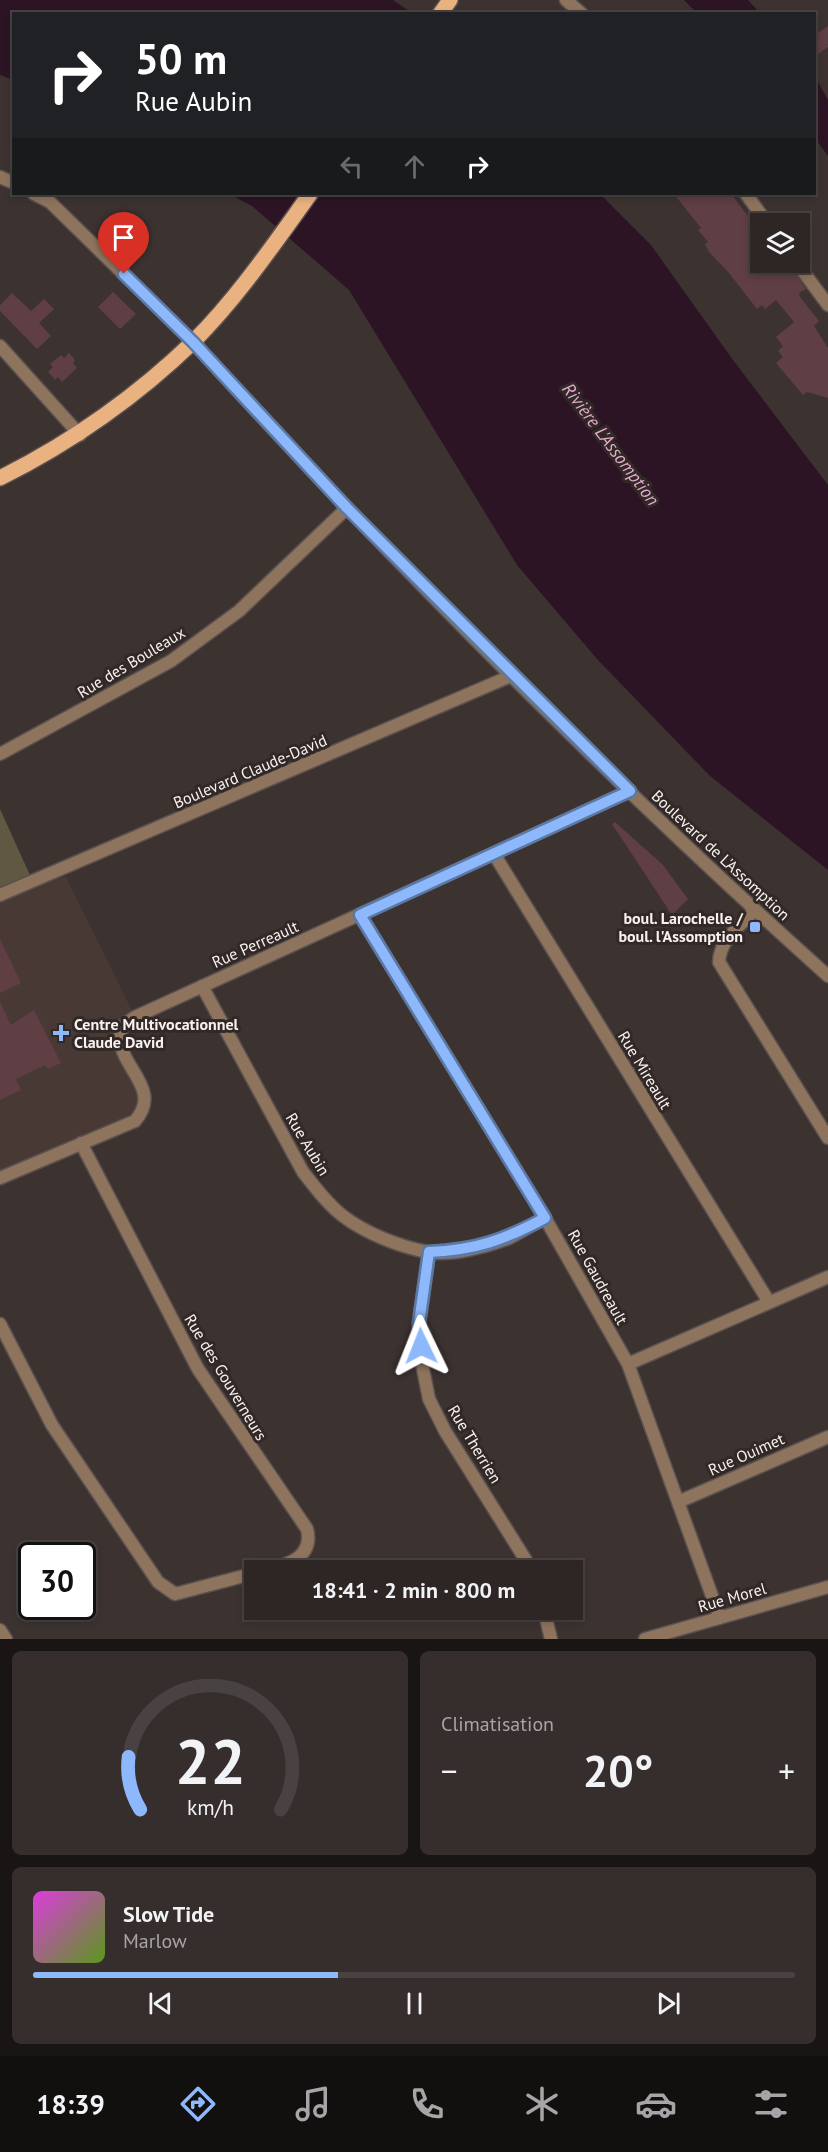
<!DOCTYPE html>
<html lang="fr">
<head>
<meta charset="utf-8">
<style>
  :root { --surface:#2d2625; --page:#352e2d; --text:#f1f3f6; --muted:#a7a5a7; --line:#484342; --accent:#8db9fc }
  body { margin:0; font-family:"PT Sans",sans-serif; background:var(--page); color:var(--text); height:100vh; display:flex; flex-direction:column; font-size:22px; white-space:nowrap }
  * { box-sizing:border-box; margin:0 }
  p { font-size:20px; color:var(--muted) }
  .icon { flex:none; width:33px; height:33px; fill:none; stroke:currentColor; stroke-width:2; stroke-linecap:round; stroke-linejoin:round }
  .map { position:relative; height:1639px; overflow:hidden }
  .sheet { display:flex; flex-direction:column; gap:12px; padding:12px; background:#191514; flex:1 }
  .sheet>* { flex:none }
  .banner { position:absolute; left:12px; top:12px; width:804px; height:183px; border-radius:0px; box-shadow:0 3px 9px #0003,0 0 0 2px var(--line); background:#202124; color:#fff; overflow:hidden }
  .tools { position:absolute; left:750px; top:213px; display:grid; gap:12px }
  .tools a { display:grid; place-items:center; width:60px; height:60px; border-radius:0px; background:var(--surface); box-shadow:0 3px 9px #0003,0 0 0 2px var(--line); font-size:30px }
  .speed { position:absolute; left:18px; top:1542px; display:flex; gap:12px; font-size:30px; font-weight:700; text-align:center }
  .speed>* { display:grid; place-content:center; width:78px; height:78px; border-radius:50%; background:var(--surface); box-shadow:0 3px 9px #0003,0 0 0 2px var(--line); line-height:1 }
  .speed .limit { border:3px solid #111; border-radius:9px; background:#fff; color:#111 }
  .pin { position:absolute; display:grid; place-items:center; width:51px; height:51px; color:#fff; margin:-62px -26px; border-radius:50% 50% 50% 0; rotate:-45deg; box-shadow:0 0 6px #0007 }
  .pin .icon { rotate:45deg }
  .me { position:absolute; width:66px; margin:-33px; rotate:358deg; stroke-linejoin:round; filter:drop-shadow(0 0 4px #0008) }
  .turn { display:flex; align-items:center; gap:21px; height:126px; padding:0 24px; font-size:27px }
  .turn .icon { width:78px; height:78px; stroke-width:2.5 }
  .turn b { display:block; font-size:42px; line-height:51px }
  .lanes { display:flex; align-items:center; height:57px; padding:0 24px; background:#0003; justify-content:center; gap:30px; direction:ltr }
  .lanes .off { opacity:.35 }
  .big { font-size:45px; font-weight:700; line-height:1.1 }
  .sheet .card { flex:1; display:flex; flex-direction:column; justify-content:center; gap:9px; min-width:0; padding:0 21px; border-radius:9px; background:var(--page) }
  .sheet .dial { align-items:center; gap:0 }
  .dial svg { height:156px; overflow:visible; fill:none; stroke:var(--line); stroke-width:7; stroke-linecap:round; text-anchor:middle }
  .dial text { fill:var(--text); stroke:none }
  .song { display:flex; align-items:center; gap:18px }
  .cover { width:72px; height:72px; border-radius:9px; background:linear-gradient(135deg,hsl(300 70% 55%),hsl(90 70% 35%)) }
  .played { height:6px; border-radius:3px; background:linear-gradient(90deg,var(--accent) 40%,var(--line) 40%) }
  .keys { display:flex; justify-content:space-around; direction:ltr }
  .heat { display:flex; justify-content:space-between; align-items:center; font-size:33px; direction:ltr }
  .sheet .tiles { flex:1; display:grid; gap:12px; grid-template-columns:1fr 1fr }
  .card:last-child { grid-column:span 2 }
  .trip { position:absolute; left:244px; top:1560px; width:339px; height:60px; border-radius:0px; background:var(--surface); box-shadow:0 3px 9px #0003,0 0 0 2px var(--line); font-weight:700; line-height:60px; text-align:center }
  .tabs { display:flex; height:96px; justify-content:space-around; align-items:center; background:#120f0f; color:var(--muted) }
  .tabs .icon { width:42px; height:42px }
  .tabs .active { color:var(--accent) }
  .tabs b { font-size:27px; color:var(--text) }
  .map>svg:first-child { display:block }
  .built { fill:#493935 }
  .green { fill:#615841 }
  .water { fill:#2c1424 }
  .building { fill:#5f3e44 }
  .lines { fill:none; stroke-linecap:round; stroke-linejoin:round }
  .minor-casing { stroke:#5a5150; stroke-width:15 }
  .tertiary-casing { stroke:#5a5150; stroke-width:15 }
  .primary-casing { stroke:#5a5150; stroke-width:18 }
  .minor { stroke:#8f745d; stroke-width:12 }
  .tertiary { stroke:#8f745d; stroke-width:12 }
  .primary { stroke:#e9b280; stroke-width:15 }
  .route-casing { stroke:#5c78a4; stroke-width:15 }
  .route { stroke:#8db9fc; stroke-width:10 }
  .poi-dot { fill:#8db9fc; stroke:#322927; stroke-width:2 }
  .labels { text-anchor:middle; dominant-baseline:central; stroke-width:6; stroke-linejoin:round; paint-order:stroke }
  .street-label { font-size:16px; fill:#f7f1f0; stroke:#322927 }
  .poi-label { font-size:16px; font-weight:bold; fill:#f7f1f0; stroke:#322927; text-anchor:end }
  .water-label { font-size:18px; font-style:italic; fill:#e2acce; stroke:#322927 }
</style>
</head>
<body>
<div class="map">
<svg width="828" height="1639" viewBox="0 0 828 1639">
  <rect width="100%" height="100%" fill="#3c3331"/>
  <path class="built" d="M66,877L135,1017L122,1026L144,1110L0,1178V895L33,882Z"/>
  <path class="green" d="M0,809L33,882L0,895Z"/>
  <path class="water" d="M0,0H393L412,13L14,14L13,80L0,75Z
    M684,0H748L760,13H697Z
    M814,75L828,100V156L815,138Z
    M229,194H600L651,245L733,360L828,485V870L710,776L597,659L517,565L349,290L252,206Z"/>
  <path class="building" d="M828,26V47L814,57V36Z
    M674,194H731L760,232V262H788L806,289L799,293L800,297L819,321L814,326L828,348V398L807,392L803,395L776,363L783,357L778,351L783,346L776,337L794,322L776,300L765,309L762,305L757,309L729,273L709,252L705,244L708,242L698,230L701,228Z
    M113,292L136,314L120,329L98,307Z
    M12,293L31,311L44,299L54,309L39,323L51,336L37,349L0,311V305Z
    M69,353L75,360L73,363L77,368L62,382L58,377L55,380L48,372L53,367L50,364L61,355L64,358Z
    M615,822L663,865L688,899L672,915L612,824Z
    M0,939L21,983L0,993Z
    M0,1002L11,1025L34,1010L61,1063L48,1069L45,1065L16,1079L21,1090L0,1100Z"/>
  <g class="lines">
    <g class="minor-casing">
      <path id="minor" d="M566,0L582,14
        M0,177L14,183
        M34,194L50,202L193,342
        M746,194L768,224
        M796,262L828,305
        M0,346L80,435
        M0,754L171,661L239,611L347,508
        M494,854L769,1302
        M0,895L513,675
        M360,915L545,1218L628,1364L720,1618
        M202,986L303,1172C315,1187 327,1204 343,1216C365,1233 400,1247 428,1252C452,1256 486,1247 509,1238C521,1232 533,1224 545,1218
        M81,1143L198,1369L307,1529C314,1557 288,1565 266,1570
        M0,1178L135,1121C162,1090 123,1070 120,1040C119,1036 122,1030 122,1026L135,1017L630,791
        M429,1252L419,1323L423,1369L429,1399L445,1431L532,1570
        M0,1324L52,1425L158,1582L175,1594L255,1573
        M628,1364L828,1277
        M678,1502L828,1437
        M544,1610L551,1639
        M0,1630L6,1639
        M645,1639L828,1587"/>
    </g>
    <g class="tertiary-casing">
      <path id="tertiary" d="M193,342C394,563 606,777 828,976
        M755,910C740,926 720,939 719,962L828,1138"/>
    </g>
    <g class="primary-casing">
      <path id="primary" d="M440,14L450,0
        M0,478C72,442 136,397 194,341C238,297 274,244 310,194"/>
    </g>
    <use href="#minor" class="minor"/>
    <use href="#tertiary" class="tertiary"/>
    <use href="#primary" class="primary"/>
  </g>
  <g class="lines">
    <g class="route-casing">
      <path id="route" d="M124,274L193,342L347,508L630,791L360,915L545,1218C504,1240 476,1250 429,1252L419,1323L421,1346"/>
    </g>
    <use href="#route" class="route"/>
  </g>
  <g class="poi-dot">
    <rect x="749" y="921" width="12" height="12" rx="3"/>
    <path d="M58 1024h6v6h6v6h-6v6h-6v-6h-6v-6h6z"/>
  </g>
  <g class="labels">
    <g class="street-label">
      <text transform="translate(131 662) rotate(-31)">Rue des Bouleaux</text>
      <text transform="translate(250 771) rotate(-23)">Boulevard Claude-David</text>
      <text transform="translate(721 855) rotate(43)">Boulevard de L'Assomption</text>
      <text transform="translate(255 944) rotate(-24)">Rue Perreault</text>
      <text transform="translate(645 1070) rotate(59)">Rue Mireault</text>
      <text transform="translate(308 1144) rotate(59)">Rue Aubin</text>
      <text transform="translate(598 1277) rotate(61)">Rue Gaudreault</text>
      <text transform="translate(226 1377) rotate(59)">Rue des Gouverneurs</text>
      <text transform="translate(475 1444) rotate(59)">Rue Therrien</text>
      <text transform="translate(746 1454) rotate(-24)">Rue Ouimet</text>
      <text transform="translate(732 1597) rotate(-16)">Rue Morel</text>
    </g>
    <g class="poi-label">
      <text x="743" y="918">boul. Larochelle /<tspan x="743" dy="18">boul. l'Assomption</tspan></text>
      <text x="74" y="1024" text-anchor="start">Centre Multivocationnel<tspan x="74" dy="18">Claude David</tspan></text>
    </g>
    <g class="water-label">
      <text transform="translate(611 444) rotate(53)">Rivière L'Assomption</text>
    </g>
  </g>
</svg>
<div class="tools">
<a><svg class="icon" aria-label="layers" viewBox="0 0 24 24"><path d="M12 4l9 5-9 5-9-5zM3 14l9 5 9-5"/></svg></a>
</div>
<div class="speed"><div class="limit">30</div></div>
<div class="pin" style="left:124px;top:274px;background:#d93025"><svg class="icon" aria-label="arrive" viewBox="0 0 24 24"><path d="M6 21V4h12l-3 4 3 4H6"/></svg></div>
<svg class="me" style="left:421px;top:1346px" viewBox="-20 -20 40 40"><path d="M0-17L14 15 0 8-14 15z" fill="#8db9fc" stroke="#fff" stroke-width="4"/></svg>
<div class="trip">18:41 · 2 min · 800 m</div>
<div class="banner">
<div class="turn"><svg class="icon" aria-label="right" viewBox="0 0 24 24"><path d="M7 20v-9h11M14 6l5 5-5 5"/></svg><div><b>50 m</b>Rue Aubin</div></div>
<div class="lanes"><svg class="icon off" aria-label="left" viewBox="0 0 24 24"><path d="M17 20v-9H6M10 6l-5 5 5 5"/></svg><svg class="icon off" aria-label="ahead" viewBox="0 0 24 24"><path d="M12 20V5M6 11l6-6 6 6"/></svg><svg class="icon" aria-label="right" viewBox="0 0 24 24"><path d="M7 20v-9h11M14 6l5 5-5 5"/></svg></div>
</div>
</div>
<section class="sheet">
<div class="tiles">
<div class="card dial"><svg viewBox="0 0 100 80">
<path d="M14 69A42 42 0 1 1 86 69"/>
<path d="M14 69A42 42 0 0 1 8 42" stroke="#8db9fc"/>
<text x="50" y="56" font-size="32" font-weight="700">22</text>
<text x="50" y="72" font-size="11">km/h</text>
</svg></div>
<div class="card"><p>Climatisation</p>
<div class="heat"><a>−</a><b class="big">20°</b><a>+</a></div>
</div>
<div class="card">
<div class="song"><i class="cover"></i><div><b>Slow Tide</b><p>Marlow</p></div></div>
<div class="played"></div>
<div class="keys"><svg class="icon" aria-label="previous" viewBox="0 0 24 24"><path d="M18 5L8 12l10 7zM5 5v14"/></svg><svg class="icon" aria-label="pause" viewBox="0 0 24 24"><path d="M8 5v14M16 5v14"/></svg><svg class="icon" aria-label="next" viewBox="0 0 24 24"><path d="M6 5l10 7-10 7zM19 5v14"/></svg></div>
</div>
</div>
</section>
<nav class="tabs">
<b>18:39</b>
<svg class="icon active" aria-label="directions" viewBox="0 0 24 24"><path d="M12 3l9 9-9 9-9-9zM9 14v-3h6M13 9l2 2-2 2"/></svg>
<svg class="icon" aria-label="music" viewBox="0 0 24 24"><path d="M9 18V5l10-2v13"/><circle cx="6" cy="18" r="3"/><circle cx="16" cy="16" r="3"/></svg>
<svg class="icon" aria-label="phone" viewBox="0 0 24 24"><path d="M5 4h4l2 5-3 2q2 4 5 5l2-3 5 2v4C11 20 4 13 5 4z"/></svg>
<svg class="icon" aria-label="climate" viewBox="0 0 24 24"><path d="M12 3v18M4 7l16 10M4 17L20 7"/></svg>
<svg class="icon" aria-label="car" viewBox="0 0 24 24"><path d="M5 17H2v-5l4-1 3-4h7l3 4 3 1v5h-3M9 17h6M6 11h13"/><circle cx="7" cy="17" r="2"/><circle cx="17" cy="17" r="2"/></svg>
<svg class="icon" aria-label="filters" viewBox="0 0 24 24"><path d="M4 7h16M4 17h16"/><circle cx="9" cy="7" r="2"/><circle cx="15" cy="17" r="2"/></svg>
</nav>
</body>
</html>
